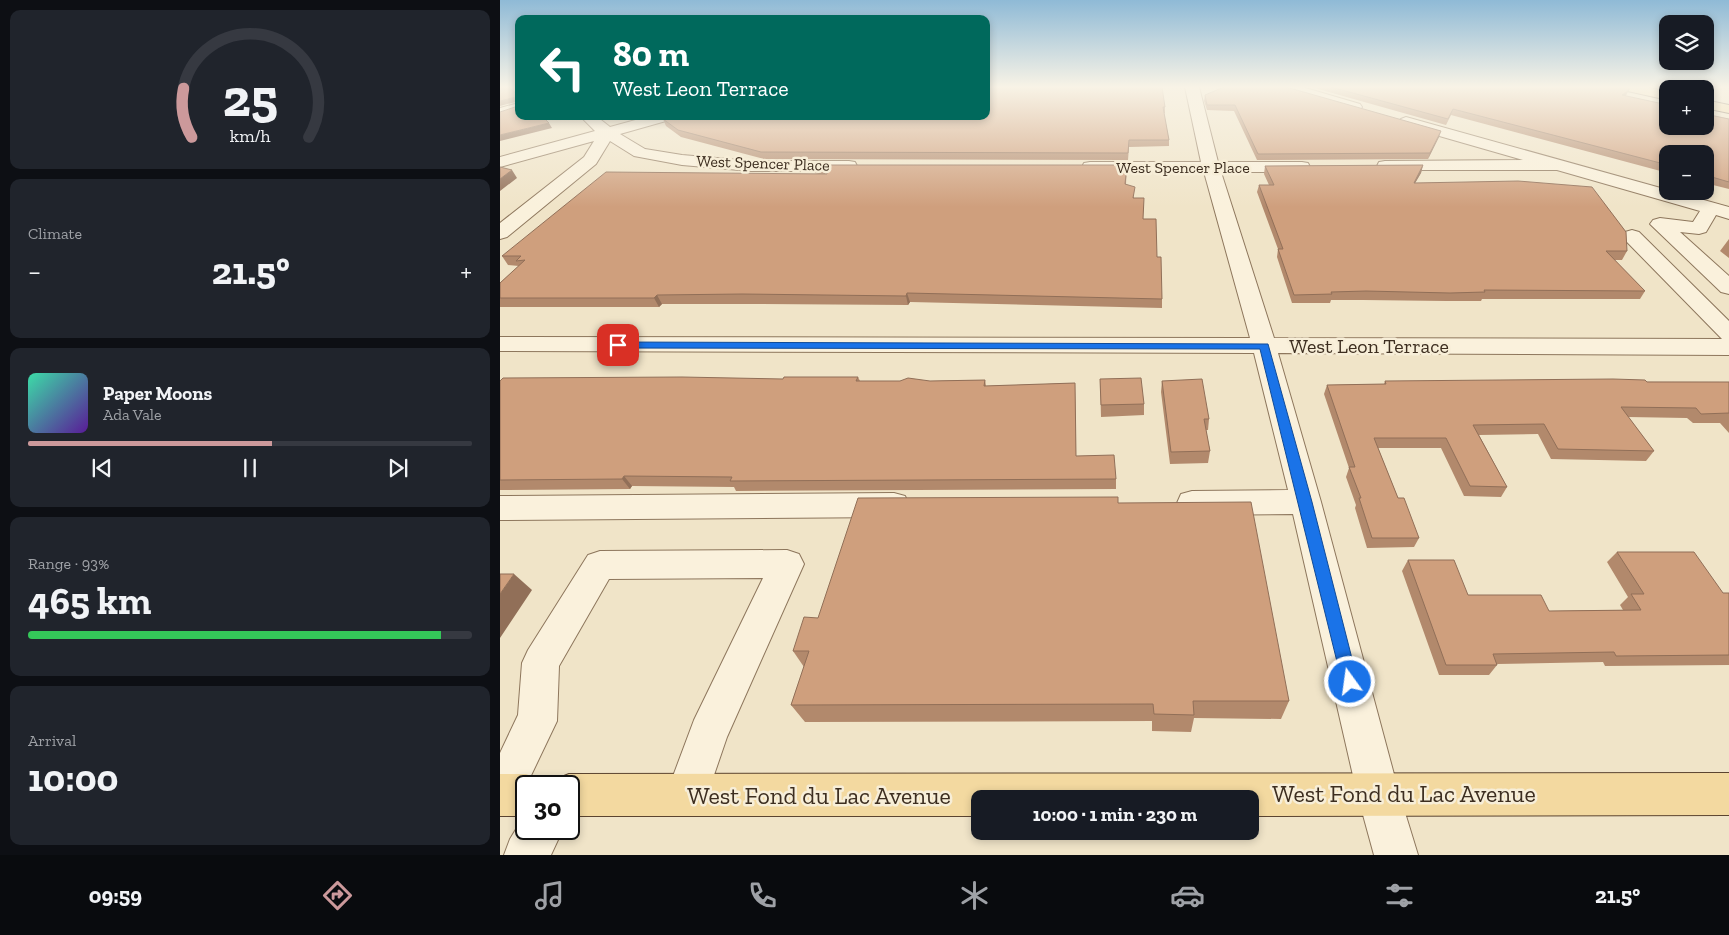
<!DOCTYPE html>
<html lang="en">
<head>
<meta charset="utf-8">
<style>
  :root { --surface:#171b24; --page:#20242c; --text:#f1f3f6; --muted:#9ea1a6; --line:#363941; --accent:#cc999b }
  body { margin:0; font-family:"Zilla Slab",serif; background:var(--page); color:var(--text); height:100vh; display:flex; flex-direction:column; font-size:19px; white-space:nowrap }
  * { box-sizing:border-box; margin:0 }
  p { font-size:16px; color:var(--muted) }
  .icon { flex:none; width:28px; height:28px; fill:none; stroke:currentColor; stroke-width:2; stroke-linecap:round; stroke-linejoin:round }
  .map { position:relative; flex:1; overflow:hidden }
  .panel { display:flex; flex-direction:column; gap:10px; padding:10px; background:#0d0f14; width:500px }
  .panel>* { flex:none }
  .top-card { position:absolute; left:15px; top:15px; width:475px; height:105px; border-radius:10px; box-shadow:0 2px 8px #0003; background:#00695c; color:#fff; overflow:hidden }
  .fabs { position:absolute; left:1159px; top:15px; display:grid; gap:10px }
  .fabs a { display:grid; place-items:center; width:55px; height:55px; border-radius:10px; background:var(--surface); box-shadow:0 2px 8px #0003; font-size:25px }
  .speed { position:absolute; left:15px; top:775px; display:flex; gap:10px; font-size:25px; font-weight:700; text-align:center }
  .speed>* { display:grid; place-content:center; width:65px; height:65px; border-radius:50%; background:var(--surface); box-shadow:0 2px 8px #0003; line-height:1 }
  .speed .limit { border:2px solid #111; border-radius:8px; background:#fff; color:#111 }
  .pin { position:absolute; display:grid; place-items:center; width:42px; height:42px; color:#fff; margin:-21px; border-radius:10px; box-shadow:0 2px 8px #0006 }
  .me { position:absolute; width:55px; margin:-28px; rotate:346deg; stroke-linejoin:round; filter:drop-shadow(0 0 4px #0008) }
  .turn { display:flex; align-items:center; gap:18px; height:105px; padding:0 15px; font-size:22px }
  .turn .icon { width:65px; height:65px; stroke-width:2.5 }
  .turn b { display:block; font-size:35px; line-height:42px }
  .big { font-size:38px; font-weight:800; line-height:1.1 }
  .panel .widget { flex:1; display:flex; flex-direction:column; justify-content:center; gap:8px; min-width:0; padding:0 18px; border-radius:10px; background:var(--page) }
  .panel .dial { align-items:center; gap:0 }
  .dial svg { height:130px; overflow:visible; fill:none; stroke:var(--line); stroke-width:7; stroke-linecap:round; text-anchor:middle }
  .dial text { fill:var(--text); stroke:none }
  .song { display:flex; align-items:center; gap:15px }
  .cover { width:60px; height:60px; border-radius:8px; background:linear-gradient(135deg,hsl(160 70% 55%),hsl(270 70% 35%)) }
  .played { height:5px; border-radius:2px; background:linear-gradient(90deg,var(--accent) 55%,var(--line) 55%) }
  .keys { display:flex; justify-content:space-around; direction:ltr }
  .heat { display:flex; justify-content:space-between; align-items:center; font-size:28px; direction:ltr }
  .charge { height:8px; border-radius:4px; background:linear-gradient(90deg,#34c759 93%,var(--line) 0) }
  .trip { position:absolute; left:471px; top:790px; width:288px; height:50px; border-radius:10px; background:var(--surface); box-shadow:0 2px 8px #0003; font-weight:800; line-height:50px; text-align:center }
  .tab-bar { display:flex; height:80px; justify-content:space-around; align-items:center; background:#090b0e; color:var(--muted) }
  .tab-bar .icon { width:35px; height:35px }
  .tab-bar .on { color:var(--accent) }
  .tab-bar b { font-size:22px; color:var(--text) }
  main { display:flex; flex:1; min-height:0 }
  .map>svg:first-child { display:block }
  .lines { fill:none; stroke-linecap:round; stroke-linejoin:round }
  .minor-casing { stroke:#8d765c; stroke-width:2 }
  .major-casing { stroke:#5b4430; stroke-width:2 }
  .minor { fill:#faf1dc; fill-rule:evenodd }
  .major { fill:#f3d9a0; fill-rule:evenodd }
  .wall { fill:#b2896c }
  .shaded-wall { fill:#916f58 }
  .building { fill:#cf9f7d; stroke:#916f58 }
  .route { fill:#1a73e8; stroke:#114b97 }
  .labels { text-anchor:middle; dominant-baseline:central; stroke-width:5; stroke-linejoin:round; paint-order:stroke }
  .far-street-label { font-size:16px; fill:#3d2e20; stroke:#f7eed8 }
  .street-label { font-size:20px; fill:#3d2e20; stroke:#f7eed8 }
  .near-street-label { font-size:24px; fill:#3d2e20; stroke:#f7eed8 }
</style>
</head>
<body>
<main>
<section class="panel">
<div class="widget dial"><svg viewBox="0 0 100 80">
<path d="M14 69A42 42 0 1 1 86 69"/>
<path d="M14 69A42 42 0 0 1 9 39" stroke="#cc999b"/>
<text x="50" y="56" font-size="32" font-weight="700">25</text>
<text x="50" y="72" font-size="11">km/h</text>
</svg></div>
<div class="widget"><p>Climate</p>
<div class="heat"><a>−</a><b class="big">21.5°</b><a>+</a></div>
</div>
<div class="widget">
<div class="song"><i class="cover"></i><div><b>Paper Moons</b><p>Ada Vale</p></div></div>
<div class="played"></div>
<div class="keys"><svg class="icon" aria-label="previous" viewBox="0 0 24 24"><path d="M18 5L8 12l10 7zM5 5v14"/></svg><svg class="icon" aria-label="pause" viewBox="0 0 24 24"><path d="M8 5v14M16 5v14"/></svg><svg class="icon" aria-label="next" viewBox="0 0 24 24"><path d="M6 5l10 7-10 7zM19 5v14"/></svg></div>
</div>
<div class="widget"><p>Range · 93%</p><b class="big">465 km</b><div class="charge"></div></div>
<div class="widget"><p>Arrival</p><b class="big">10:00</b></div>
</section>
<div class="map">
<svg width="1229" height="855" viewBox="0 0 1229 855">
  <rect width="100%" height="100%" fill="#f0e4c8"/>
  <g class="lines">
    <g class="minor-casing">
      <path id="minor" d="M685,87H699L718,162H802L808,163L810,167L808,171L802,172H721L774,338L1222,339L1125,240L1122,236L1125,232L1132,230L1139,232L1229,321V355L778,353L821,502L899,793L918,855H874L857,793L793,514L692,515L681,512L677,503L681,494L692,491L788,490L754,353L0,351V337L750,338L704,172H590L584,171L582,167L584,163L590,162H701Z
        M780,87H802L860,104L862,107L860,110L855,111L782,90Z
        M1178,87H1193L1177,89Z
        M19,103V111L0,116V108Z
        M80,116H96L110,127L150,116H175L173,119L120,134L145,149L182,155L251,161H349L355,162L357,166L355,170L349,171H251L182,165L134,156L110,141L96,164L7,237L0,239V223L84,157L94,141L0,167V157L95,131Z
        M906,117L1229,207V219L1216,215L1206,232L1199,234L1180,232L1229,276V294L1221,292L1150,224L1153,220L1160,218L1193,222L1200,211L1057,170H879L877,166L879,162L885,161L1023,160L901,125L898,122L901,119Z
        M394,493L405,496L409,505L405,514L394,517L0,520V496Z
        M287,550L299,554L304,564L227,737L202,810L187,816L172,810L166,795L194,720L263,578L109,579L59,666L57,721L26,786L18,810L3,816L0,815V753L18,715L22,663L28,650L88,555L100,551Z
        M26,813V829H63L51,855H4L10,839Z"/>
    </g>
    <g class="major-casing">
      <path id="major" d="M1121,87H1147L1168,92V100L1123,90Z
        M1205,100L1229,105V113L1205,108Z
        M1229,773V815L750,816V799H480V816H69V786H51L54,780L69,774Z
        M0,774H26L41,780L44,786H26V816H0Z"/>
    </g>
    <use href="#minor" class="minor"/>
    <use href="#major" class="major"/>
  </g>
  <path class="wall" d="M811,87H1129L1126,96L1229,119V189L1205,183V154H1168V173L951,115L946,125Z
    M705,95L939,137L928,159L757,160L734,111L707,110L704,101Z
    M665,107V113H664L669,140V146L629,147L628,160L264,159L181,137L166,126L163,119Z
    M312,165H627L626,184L634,198L643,219L657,257L662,299V308L410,302L408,305L246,304H162L159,307H0V283L19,266L8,265L2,256L319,174L315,173Z
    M923,165L921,173L915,183L1127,251L1122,260H1114L1145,291L1140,299H982L981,301H946L863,300H831L830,303H792L777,257L778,249L757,192L759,185H769L764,174L765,166Z
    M1229,239V258L1220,251Z
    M358,377L360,381H430L485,380L486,386L575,383L576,456L616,479V489L236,491L234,487L132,486L130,489L0,490V381L283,379Z
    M600,379L644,404V415L601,417Z
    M662,381L709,419L708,430H706L710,451L708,463L670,464L661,392Z
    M885,381L1229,382V433L1220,423H1193L1187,418L1128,417L1154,451L1146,461L1051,459L1038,434L979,435L1007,487L1001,497L964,496L941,448H878L898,498L919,538L914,547L867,548L855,508L856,505L846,477L849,468L824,394L827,385L884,384Z
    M618,503L789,701L781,719L694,718L691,732L652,731V721L305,722L291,705L304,667L293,651L318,618Z
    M1117,552L1223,593H1229V665L1105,666L1103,662L997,664V665L989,675H939L902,571L908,560L968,595L1049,611L1123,610L1120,605L1128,597L1107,562Z"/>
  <path class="shaded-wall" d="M1129,90L1126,95L1119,101L1122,95Z
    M16,97L19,101L0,106V101Z
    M49,123L52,128L0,141V135Z
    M941,131L939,137L928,159L930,153Z
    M923,165L921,173L911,190L914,183Z
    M12,170L17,178L0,191V179Z
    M407,293L410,302L408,305L406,296Z
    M157,295L162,304L159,307L154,298Z
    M124,476L132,486L130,489L122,479Z
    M14,574L32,590L0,638V594Z"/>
  <path class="building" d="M0,87H9L19,96V116H42L49,123L0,135V112L18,106V98L16,97L0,101Z
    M486,87H662L665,107H663L669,140H629L628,153L261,152L178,130L163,119L168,116H486Z
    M724,87H786L941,131L930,153L758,154L735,105H707L705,95Z
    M831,87H1129V90L1122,95L1168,105V126H1205V114L1229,119V182L1205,175V154H1168V165L953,109L948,119Z
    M312,165H627L625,184L635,187L633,198H644L643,219H656L657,257H661L662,299L407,293L406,296L242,294L157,295L154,298H0V283L25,260L16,261L21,256H2L106,172L327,174V169Z
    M923,165L914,183L1018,181L1092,187L1126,232L1127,251H1106L1145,291L984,290L985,292L950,293L866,291L831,292L832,294L794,295L778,249H783L759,185H774L765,166Z
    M0,167L12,170L0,179Z
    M182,377L283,379L284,377H358L356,381H400L408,378L430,381L485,380L484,386L575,383L576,456L614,455L616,479L230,481L232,477L124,476L122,479L0,480V381L3,378Z
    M641,378L644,404L601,405L600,379Z
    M702,379L709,419H704L710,451L671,452L662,381Z
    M1113,379L1145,380L1147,382H1229V413L1201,414L1196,408L1121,407L1154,451L1058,449L1044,424L973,425L1007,487L970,486L946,438H874L898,498H904L919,538H872L859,498H861L849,467H855L827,385L886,384L885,381Z
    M618,497V503L751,502L789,701H693L694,715L654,714L653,704L291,705L309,651H293L304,617L318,618L358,498Z
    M1117,552H1194L1223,593H1229V655L1116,656L1114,652L993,654L997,665H946L908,560H954L968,595H1041L1049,611L1141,610L1131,594H1144Z
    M0,574H14L0,594Z"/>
  <linearGradient id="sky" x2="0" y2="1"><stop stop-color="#8fbad6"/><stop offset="0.42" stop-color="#f8f3e6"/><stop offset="1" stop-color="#f8f3e6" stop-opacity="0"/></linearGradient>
  <rect width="1229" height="207" fill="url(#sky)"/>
  <path class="route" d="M114,342L768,344L812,502L858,682L856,687L850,689L845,687L842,682L760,349L118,348L113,345Z"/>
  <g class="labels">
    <g class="far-street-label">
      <text transform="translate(263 163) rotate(2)">West Spencer Place</text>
      <text x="683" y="167">West Spencer Place</text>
    </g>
    <g class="street-label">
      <text x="869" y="346">West Leon Terrace</text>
    </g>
    <g class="near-street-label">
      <text x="904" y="793">West Fond du Lac Avenue</text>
      <text x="319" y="795">West Fond du Lac Avenue</text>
    </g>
  </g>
</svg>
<div class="fabs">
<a><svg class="icon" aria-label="layers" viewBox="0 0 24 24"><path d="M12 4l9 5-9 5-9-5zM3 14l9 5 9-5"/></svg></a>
<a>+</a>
<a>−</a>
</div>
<div class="speed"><div class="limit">30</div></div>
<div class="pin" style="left:118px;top:345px;background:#d93025"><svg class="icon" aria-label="arrive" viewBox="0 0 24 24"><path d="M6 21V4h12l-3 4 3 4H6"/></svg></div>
<svg class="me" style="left:850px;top:682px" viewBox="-20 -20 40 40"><circle r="17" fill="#1a73e8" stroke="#fff" stroke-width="3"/><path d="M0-11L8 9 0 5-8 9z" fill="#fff"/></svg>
<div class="trip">10:00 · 1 min · 230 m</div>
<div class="top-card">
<div class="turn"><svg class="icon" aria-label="left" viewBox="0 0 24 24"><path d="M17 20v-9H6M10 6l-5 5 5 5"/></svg><div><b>80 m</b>West Leon Terrace</div></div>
</div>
</div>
</main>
<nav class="tab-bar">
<b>09:59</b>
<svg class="icon on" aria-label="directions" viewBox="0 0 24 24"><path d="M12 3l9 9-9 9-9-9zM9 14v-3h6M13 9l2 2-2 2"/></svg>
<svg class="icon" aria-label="music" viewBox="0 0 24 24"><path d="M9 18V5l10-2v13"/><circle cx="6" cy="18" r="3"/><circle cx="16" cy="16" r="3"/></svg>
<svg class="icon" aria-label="phone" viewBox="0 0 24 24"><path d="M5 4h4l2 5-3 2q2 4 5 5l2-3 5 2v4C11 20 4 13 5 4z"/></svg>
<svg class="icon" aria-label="climate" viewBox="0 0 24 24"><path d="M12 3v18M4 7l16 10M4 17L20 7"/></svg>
<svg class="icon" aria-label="car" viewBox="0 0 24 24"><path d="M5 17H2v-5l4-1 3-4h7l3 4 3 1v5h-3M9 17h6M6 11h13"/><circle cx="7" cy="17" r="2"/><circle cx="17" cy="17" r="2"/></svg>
<svg class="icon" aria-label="filters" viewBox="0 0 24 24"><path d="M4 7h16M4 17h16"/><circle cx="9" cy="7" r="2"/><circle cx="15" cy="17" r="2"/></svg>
<b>21.5°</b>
</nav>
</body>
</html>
